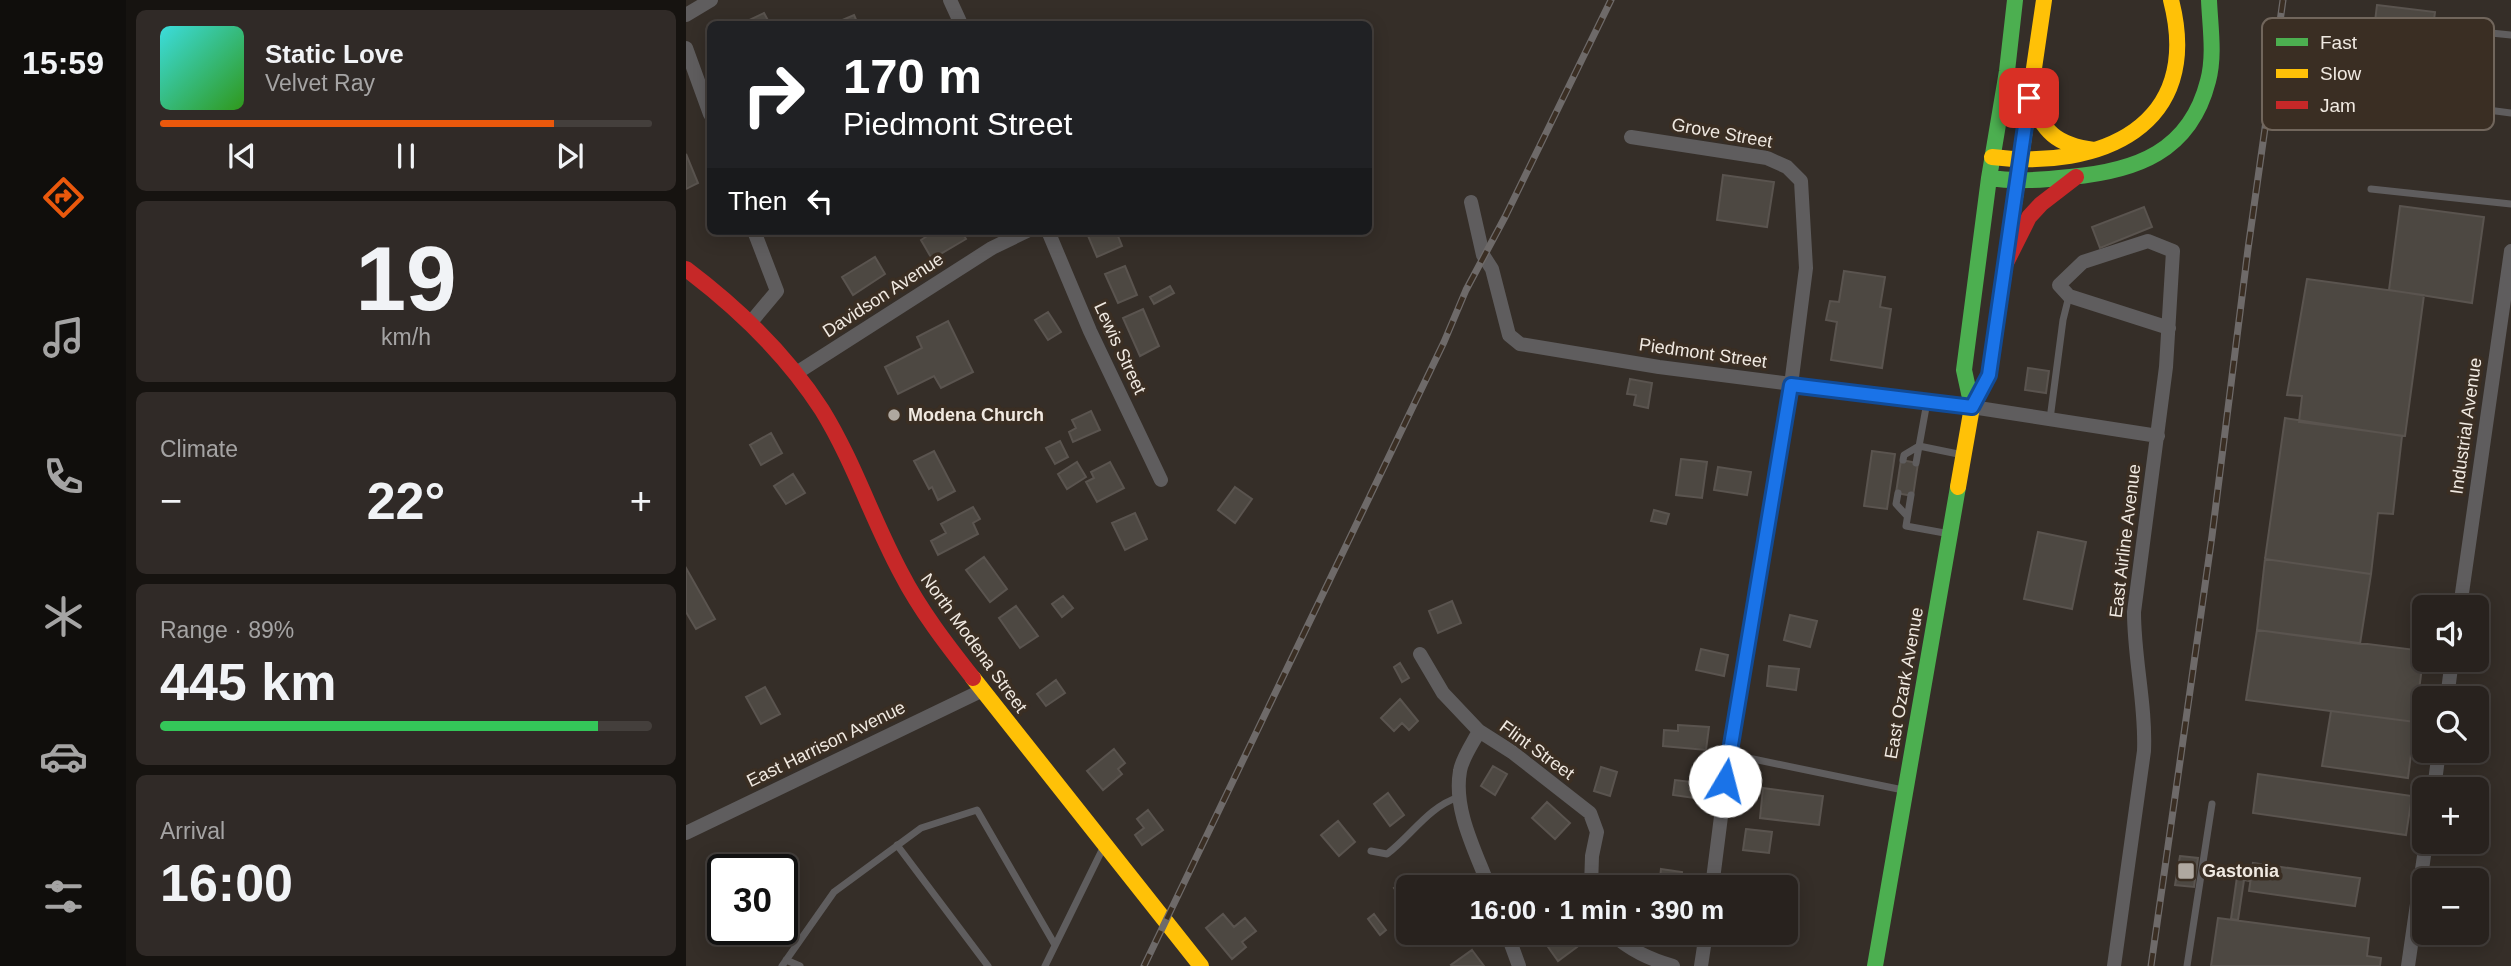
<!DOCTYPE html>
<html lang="en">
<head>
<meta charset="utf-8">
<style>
  :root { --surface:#28221e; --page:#302a27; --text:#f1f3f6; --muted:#a5a4a4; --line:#443f3c; --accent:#ea580c }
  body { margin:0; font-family:Arial,sans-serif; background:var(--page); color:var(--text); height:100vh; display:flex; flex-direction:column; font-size:26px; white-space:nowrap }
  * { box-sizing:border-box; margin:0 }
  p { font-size:23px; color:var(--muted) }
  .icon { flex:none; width:38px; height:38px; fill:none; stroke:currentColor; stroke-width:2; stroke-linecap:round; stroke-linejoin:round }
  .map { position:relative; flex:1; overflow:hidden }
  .details { display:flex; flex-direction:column; gap:10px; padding:10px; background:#161310; width:560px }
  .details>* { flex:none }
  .top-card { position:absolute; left:21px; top:21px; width:665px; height:214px; border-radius:10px; box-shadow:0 4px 18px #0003,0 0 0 2px var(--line); background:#202124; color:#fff; overflow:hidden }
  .buttons { position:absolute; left:1726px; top:595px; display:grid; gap:14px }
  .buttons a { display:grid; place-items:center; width:77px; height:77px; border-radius:10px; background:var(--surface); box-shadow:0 4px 18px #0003,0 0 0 2px var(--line); font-size:35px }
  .speed { position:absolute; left:21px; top:854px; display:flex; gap:14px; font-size:35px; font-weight:700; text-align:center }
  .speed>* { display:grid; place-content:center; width:91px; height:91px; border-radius:50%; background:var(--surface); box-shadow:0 4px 18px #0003,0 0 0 2px var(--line); line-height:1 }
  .speed .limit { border:4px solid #111; border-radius:10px; background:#fff; color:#111 }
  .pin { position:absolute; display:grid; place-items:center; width:60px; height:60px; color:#fff; margin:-30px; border-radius:14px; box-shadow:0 4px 10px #0006 }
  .me { position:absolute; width:77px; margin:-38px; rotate:8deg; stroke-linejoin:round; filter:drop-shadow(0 0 5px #0008) }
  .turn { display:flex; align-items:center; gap:24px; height:147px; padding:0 21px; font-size:32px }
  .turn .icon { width:91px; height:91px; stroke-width:2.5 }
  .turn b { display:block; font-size:49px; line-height:60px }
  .then { display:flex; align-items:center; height:66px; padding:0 21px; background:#0003; gap:14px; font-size:26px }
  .big { font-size:52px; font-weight:800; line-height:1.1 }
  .details .tile { flex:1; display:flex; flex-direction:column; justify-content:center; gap:10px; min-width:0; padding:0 24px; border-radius:10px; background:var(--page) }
  .details .dial { align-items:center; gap:0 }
  .dial b { font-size:91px; line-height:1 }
  .song { display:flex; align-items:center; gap:21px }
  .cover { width:84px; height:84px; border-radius:10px; background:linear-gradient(135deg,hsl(180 70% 55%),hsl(110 70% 35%)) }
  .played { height:7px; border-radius:4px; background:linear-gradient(90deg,var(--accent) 80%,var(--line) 80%) }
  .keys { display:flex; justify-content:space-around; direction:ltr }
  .heat { display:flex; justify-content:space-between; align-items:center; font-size:38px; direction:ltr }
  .charge { height:10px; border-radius:5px; background:linear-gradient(90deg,#34c759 89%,var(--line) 0) }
  .trip { position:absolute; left:710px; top:875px; width:402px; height:70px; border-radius:10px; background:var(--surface); box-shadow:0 4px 18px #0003,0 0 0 2px var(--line); font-weight:800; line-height:70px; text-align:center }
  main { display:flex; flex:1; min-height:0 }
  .tabs { display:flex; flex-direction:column; width:126px; justify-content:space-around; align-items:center; background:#100e0c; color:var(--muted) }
  .tabs .icon { width:49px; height:49px }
  .tabs .current { color:var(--accent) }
  .tabs b { font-size:32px; color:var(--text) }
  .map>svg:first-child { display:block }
  .building { fill:#4d4842; stroke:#5a544f; stroke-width:2 }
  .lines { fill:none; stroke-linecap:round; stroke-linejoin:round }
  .lane { stroke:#5f5d5e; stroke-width:7 }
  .street { stroke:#5f5d5e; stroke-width:14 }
  .fast { stroke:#4caf50; stroke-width:16 }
  .slow { stroke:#ffc107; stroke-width:16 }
  .jam { stroke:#c62828; stroke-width:16 }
  .rail-casing { stroke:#6e6a69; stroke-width:7 }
  .rail { stroke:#3a2e23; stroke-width:4.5; stroke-dasharray:13; stroke-linecap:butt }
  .route-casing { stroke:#114b97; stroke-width:18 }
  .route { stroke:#1a73e8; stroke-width:12 }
  .poi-dot { fill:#afa8a0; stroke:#3a2e23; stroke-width:2.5 }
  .labels { text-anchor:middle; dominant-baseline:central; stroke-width:7; stroke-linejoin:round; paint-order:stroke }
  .street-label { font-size:18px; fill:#f0e9e1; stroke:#3a2e23 }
  .poi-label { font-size:18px; font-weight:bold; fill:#f0e9e1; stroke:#3a2e23; text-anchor:start }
  .key { fill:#3a2e23; stroke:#71665c; stroke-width:2 }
  .key-label { font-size:19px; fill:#f0e9e1 }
</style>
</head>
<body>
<main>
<nav class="tabs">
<b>15:59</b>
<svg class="icon current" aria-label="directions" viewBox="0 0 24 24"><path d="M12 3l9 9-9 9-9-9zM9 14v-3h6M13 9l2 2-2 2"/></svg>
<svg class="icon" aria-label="music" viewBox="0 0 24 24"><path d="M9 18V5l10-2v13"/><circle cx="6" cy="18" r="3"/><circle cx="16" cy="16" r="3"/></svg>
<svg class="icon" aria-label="phone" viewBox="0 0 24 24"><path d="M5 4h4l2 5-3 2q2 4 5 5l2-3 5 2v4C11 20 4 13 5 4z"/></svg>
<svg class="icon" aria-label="climate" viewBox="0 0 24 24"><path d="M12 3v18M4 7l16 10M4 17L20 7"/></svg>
<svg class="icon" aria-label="car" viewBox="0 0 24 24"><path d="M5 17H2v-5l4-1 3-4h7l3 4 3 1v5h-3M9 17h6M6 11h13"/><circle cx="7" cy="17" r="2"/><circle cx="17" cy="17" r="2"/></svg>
<svg class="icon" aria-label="filters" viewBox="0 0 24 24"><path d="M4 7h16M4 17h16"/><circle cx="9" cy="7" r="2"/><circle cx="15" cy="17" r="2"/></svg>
</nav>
<section class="details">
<div class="tile">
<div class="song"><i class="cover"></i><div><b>Static Love</b><p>Velvet Ray</p></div></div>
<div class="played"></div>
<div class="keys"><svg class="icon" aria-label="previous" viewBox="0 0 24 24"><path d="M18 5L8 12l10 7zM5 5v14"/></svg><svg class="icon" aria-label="pause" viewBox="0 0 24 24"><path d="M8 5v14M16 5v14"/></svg><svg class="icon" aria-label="next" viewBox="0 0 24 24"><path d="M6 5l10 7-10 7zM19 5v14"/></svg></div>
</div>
<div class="tile dial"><b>19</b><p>km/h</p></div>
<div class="tile"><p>Climate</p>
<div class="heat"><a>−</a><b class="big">22°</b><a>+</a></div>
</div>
<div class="tile"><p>Range · 89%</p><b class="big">445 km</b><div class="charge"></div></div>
<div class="tile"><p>Arrival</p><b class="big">16:00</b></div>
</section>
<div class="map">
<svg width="1825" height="966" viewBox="0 0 1825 966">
  <rect width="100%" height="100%" fill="#352e28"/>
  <path class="building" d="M1691,5L1749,12L1735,120L1678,112Z
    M78,13L84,24H55Z
    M168,15L172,24H156L154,21Z
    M0,154L12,183L0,189Z
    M1037,175L1088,182L1081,227L1031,220Z
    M1714,206L1798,217L1786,303L1703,290Z
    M1458,207L1466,227L1414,248L1406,227Z
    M249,231H275L280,239L246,259L235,240Z
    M400,231H430L436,246L411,257Z
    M189,257L199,274L167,295L156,277Z
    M439,266L451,295L432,303L419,274Z
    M1158,271L1199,277L1194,307L1205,309L1196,368L1145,360L1151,322L1140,320L1144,301L1153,302Z
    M1621,279L1738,295L1719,436L1613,422L1616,396L1601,395Z
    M484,286L488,293L468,304L464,297Z
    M457,309L473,346L454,356L437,318Z
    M362,312L375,332L362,340L349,320Z
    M262,321L287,372L255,388L248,376L212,394L199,367L236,348L231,337Z
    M1342,368L1363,371L1360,393L1339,390Z
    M944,379L966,383L962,408L948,405L950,395L941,394Z
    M405,411L414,430L387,442L383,432L390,428L386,420Z
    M1599,418L1716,436L1707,514L1692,513L1685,574L1579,559Z
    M85,433L96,453L75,465L64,445Z
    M374,441L382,457L369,464L360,448Z
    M248,451L269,491L252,500L246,487L243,489L228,461Z
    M1186,451L1209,454L1201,509L1178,506Z
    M995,459L1021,462L1016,498L990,495Z
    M1215,460L1232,463L1227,496L1210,493Z
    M391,462L400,477L381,489L372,474Z
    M424,462L438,488L411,502L400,482L408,478L405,472Z
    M1032,467L1065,472L1061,495L1028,490Z
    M107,474L119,493L100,504L88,486Z
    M549,487L566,499L549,523L532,510Z
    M287,507L294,519L287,523L292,534L252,555L245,541L260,533L255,524Z
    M968,510L983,514L980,524L965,521Z
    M449,513L461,539L439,550L426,523Z
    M1352,532L1400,542L1386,609L1338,599Z
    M298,557L321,589L304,602L280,570Z
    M1579,559L1685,574L1674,644L1571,630Z
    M0,568L29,619L10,629L0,612Z
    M377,596L387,608L376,617L366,604Z
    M766,601L775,623L752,633L743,611Z
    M330,606L352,636L334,648L313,618Z
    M1104,615L1131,621L1124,647L1098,640Z
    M1571,630L1738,651L1729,722L1560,700Z
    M1015,649L1042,655L1038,676L1010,670Z
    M714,663L723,678L716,682L708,667Z
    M1083,666L1113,669L1110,690L1081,686Z
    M370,680L379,693L360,706L351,694Z
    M79,687L94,714L75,724L60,697Z
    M714,699L732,721L723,730L716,723L708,731L695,718Z
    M1645,711L1729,722L1722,778L1636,766Z
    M992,725L1023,727L1020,750L977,746L978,730L992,731Z
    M428,749L439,763L432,769L436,774L417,790L401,771Z
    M807,766L821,774L809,795L795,786Z
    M915,767L931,772L924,796L908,791Z
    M1006,772L1027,775L1023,800L987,795L989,780L1005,782Z
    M1572,774L1726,796L1720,835L1567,813Z
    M1077,788L1137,796L1133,825L1074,818Z
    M702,793L718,815L704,826L688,804Z
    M861,802L884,823L869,839L846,818Z
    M462,810L477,830L456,845L449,835L458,828L451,819Z
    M652,821L669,842L653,856L635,835Z
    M1060,829L1086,832L1083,853L1057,850Z
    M1494,856L1512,858L1508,887L1489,885Z
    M1567,863L1674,878L1669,906L1563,891Z
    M975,869L996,872L994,887H973Z
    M1552,870L1566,872L1564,881L1558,880L1552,920L1545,919Z
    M725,875L733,887H723L722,908L708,888Z
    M537,914L548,927L559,918L570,931L556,942L560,947L546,959L520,928Z
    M688,914L700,930L694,935L682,919Z
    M1532,918L1683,938L1681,956L1695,958L1694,966H1525Z
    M875,933H881L891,947L872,961L860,944Z
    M961,933H989L988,941L961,938Z
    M786,950L798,966H766L765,965Z"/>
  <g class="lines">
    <path class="lane" d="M1825,35L1775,30L1764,105L1825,113
      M1685,189L1825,204
      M1364,419L1377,320L1383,296
      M1217,460L1218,455L1233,446L1277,455
      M1230,463L1241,402
      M1212,493L1210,504L1221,516
      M1225,495L1220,526L1264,534
      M1043,754L1217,790
      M211,845L302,966
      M685,851L701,854C726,835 742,807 773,797
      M100,960L114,966
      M96,966L148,892L235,828L291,810L369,945
      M359,966L419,844
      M1501,966L1526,804"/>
    <path class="street" d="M264,0L275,24
      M0,15L25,0
      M0,48L24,114
      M945,137L1081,158L1101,167L1115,181L1120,268L1105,385L1043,754L1026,887
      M785,202L797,255L806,269L823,335L834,344L973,367L1286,407L1472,436
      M362,231L404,331L475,480
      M65,322L91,291L68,231
      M112,372L306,248L341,231
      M1774,607L1825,251
      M734,654L757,693L793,731L826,752L904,813L911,832L906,856L905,887
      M1761,698L1766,660
      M793,731C787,743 776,758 774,771C767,810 790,852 803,887
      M1748,789L1753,751
      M0,833L297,690
      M821,933L833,966
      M925,933C944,950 963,959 987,966
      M1015,966L1020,933
      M1428,966L1458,751C1460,704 1448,659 1448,612L1480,367L1487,251L1462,241L1397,262L1373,285L1383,296L1483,328
      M1722,966L1740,842"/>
    <path class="fast" d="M1303,178C1330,182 1356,180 1384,177C1450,171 1504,152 1522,81C1529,55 1524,26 1523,0
      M1286,407L1278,370L1303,178L1321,71L1329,0
      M1189,966L1272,487"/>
    <path class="slow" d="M1343,98C1358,132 1370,145 1408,150
      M1306,157C1414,170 1518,127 1485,0
      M1272,487L1286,407L1303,375L1358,0
      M287,678L515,966"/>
    <path class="jam" d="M1319,265L1343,217L1355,204L1390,177
      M0,269C53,309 100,354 136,410C168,462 186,519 215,573C234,610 261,645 287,678"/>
    <g class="rail-casing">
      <path id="rail" d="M458,966L758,342L780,290L819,217L925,0
        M1465,966L1526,536L1562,249L1597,0"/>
    </g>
    <use href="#rail" class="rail"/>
  </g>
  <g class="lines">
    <g class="route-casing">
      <path id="route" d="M1039,781L1105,385L1286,407L1303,375L1343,98"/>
    </g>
    <use href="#route" class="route"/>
  </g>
  <g class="poi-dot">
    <circle cx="208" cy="415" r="7"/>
    <rect x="1491" y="862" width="18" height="18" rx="3.5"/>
  </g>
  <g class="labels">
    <g class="street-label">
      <text transform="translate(1036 133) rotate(10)">Grove Street</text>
      <text transform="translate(197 295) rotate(-33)">Davidson Avenue</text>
      <text transform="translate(434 348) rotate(65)">Lewis Street</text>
      <text transform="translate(1017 353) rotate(8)">Piedmont Street</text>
      <text transform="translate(1780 426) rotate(-82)">Industrial Avenue</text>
      <text transform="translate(1439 541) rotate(-83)">East Airline Avenue</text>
      <text transform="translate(288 643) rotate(54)">North Modena Street</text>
      <text transform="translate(1218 683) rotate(-80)">East Ozark Avenue</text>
      <text transform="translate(140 744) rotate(-26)">East Harrison Avenue</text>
      <text transform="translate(851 750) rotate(36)">Flint Street</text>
    </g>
    <g class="poi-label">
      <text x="222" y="415">Modena Church</text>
      <text x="1516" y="871">Gastonia</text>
    </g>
  </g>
  <rect x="1576" y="18" width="232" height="112" rx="10" class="key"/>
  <rect x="1590" y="38" width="32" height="8" fill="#4caf50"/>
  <rect x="1590" y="69" width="32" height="9" fill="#ffc107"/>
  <rect x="1590" y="101" width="32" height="8" fill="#c62828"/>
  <g class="key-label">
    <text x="1634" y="49">Fast</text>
    <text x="1634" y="80">Slow</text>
    <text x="1634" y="112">Jam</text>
  </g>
</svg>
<div class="buttons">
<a><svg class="icon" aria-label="sound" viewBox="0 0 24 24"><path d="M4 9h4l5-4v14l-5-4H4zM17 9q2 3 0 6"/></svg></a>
<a><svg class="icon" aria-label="search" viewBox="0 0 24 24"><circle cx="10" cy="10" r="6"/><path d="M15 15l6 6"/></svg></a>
<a>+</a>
<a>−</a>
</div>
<div class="speed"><div class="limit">30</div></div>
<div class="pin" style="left:1343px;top:98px;background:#d93025"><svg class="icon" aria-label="arrive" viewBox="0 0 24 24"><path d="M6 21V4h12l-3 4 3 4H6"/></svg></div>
<svg class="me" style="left:1039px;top:781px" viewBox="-20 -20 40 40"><circle r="19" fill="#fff"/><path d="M0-13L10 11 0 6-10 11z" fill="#1a73e8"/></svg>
<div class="trip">16:00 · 1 min · 390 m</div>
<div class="top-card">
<div class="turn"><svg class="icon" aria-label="right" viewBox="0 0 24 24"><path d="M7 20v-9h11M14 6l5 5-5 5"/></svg><div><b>170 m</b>Piedmont Street</div></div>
<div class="then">Then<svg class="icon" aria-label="left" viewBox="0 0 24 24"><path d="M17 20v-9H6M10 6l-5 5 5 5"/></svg></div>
</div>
</div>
</main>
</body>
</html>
